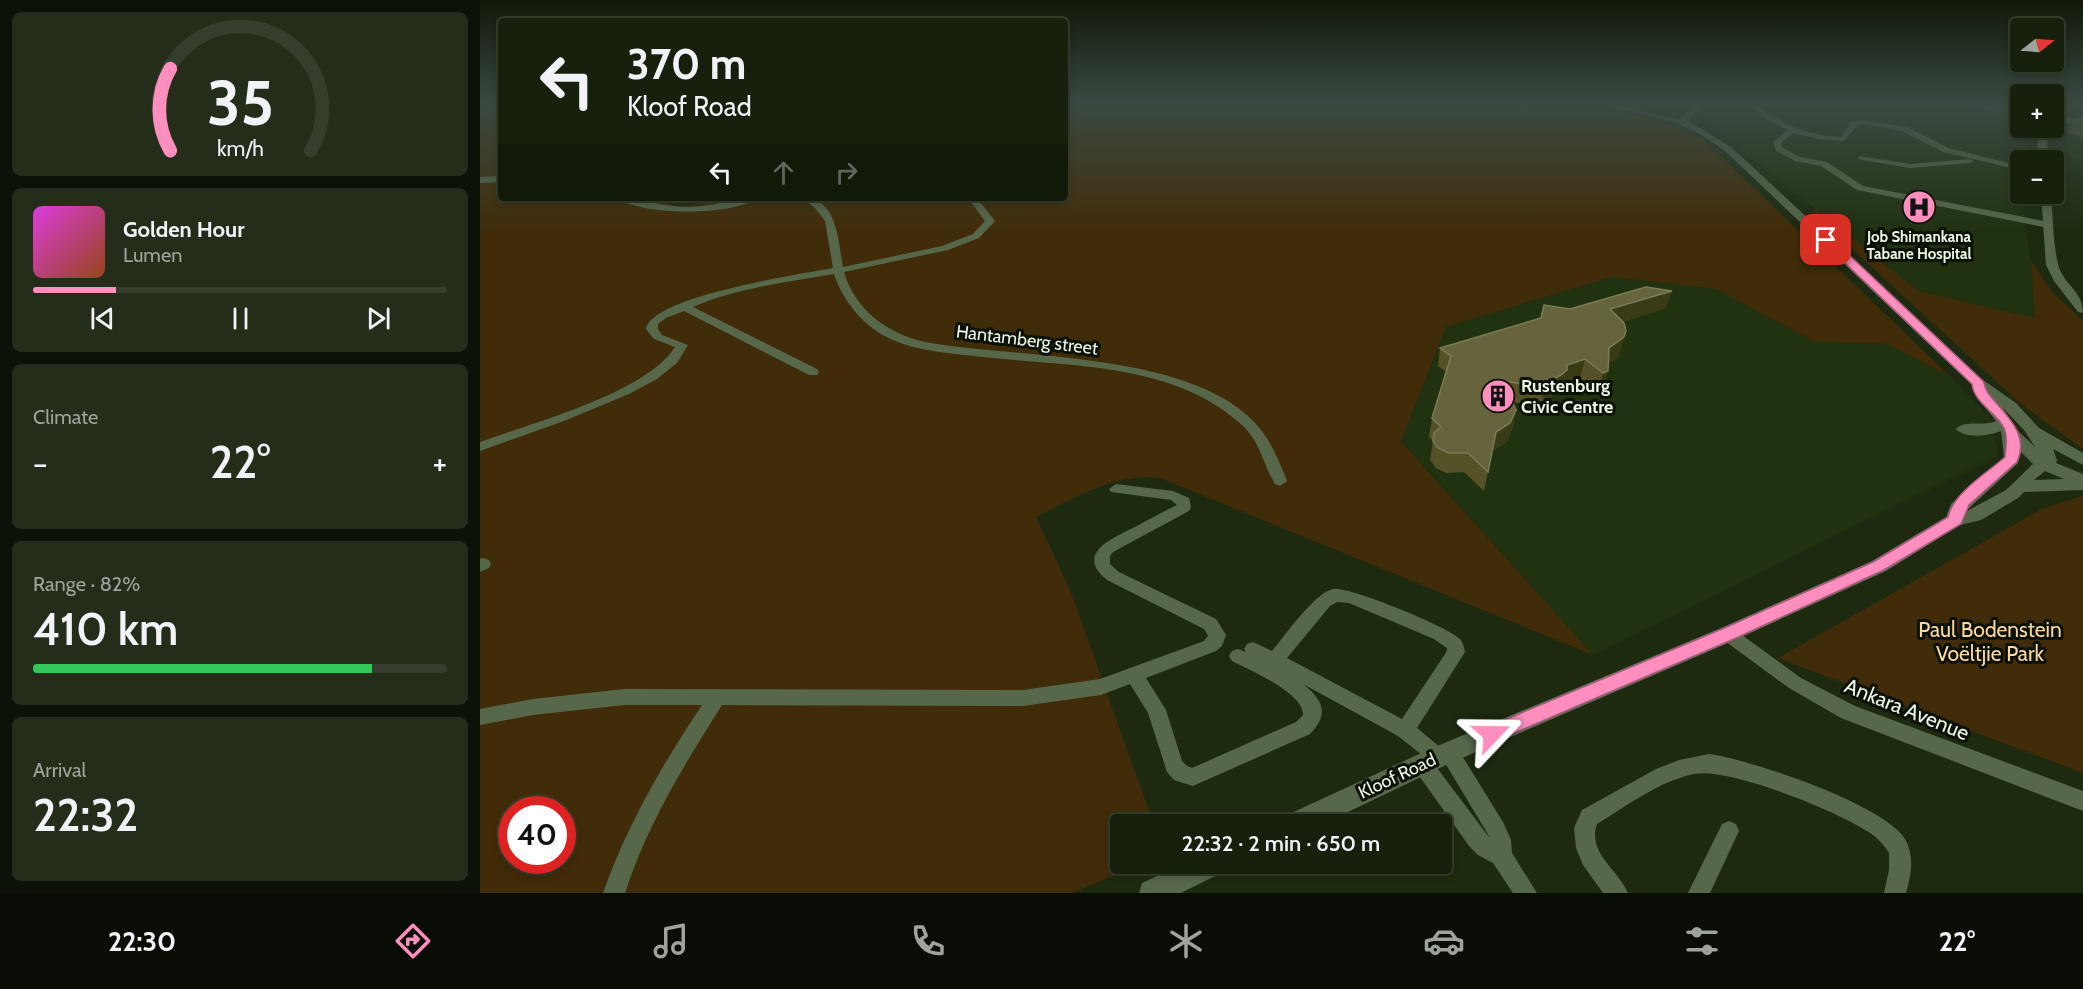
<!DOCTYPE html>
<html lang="en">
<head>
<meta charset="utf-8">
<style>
  :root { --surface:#16200c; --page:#232d1a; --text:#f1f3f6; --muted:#9ea39d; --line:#353e2d; --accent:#fd8ebe }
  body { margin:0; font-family:Cabin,sans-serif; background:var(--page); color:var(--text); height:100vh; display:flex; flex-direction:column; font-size:22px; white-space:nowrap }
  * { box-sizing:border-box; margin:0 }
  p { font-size:20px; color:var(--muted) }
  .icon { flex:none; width:33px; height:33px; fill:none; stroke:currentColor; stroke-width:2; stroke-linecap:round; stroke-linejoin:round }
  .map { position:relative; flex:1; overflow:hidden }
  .side { display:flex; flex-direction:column; gap:12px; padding:12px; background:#0c1207; width:480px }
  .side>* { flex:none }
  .hud { position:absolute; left:18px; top:18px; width:570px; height:183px; border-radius:6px; box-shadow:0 3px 9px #0003,0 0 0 2px var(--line); background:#16200c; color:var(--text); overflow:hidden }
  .needle { width:39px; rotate:73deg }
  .fabs { position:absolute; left:1530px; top:18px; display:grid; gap:12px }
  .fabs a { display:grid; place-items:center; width:54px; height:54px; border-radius:6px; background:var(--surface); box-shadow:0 3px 9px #0003,0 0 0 2px var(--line); font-size:30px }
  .speed { position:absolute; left:18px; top:796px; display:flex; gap:12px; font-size:30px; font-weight:700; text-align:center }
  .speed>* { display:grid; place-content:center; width:78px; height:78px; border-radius:50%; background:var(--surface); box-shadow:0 3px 9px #0003,0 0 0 2px var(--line); line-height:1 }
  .speed .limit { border:9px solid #d22; background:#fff; color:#111 }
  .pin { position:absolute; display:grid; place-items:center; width:51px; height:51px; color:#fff; margin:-26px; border-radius:12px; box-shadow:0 3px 9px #0006 }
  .me { position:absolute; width:66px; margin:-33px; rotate:67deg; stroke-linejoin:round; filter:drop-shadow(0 0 4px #0008) }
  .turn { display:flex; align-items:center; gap:21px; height:126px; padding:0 30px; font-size:27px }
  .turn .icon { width:78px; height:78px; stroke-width:2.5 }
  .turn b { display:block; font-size:42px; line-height:51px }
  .lanes { display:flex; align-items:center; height:57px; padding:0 30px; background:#0003; justify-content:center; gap:30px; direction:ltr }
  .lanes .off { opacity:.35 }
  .big { font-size:45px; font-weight:600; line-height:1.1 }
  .side .card { flex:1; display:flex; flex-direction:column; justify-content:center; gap:9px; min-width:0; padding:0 21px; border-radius:9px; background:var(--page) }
  .side .dial { align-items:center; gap:0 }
  .dial svg { height:156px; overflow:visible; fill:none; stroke:var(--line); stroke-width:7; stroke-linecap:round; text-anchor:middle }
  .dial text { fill:var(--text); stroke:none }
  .song { display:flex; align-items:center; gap:18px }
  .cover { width:72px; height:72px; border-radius:9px; background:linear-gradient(135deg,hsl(300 70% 55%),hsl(20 70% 35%)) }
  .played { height:6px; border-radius:3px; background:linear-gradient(90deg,var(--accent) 20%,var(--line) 20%) }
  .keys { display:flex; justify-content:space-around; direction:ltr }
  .heat { display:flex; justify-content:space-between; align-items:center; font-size:33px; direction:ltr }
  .charge { height:9px; border-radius:4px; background:linear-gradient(90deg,#34c759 82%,var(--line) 0) }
  .trip { position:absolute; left:630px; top:814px; width:342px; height:60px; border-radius:6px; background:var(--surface); box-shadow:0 3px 9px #0003,0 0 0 2px var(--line); font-weight:600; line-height:60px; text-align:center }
  .tab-bar { display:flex; height:96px; justify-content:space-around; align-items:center; background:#090d05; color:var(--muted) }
  .tab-bar .icon { width:42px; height:42px }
  .tab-bar .active { color:var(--accent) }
  .tab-bar b { font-size:27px; color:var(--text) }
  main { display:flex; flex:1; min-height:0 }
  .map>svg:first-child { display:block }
  .built { fill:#213211 }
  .green { fill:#412c09; fill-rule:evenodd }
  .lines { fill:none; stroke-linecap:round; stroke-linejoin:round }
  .minor { fill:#57674a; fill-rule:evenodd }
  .tertiary { fill:#57674a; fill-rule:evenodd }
  .secondary { fill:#57674a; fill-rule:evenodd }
  .wall { fill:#555227 }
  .shaded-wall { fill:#383b15 }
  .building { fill:#66643c; stroke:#7b7b56; stroke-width:1.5 }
  .route { fill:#fd8ebe; stroke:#a45c7c; stroke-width:1.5 }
  .labels { text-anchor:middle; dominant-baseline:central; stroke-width:6; stroke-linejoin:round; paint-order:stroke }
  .far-poi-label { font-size:15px; font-weight:bold; fill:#ecf6e5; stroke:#0b1106 }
  .street-label { font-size:18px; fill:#ecf6e5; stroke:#0b1106 }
  .poi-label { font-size:18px; font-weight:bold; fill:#ecf6e5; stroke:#0b1106; text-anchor:start }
  .near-park-label { font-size:21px; fill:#fcd69f; stroke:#0b1106 }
  .near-street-label { font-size:21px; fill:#ecf6e5; stroke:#0b1106 }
</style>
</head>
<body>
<main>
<section class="side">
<div class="card dial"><svg viewBox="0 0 100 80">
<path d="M14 69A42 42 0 1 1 86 69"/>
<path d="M14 69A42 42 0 0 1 14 27" stroke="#fd8ebe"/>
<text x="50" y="56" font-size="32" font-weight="700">35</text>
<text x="50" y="72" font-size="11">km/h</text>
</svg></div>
<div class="card">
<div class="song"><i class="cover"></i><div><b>Golden Hour</b><p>Lumen</p></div></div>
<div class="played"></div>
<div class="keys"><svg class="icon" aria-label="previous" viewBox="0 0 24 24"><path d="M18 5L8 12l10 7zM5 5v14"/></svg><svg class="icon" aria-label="pause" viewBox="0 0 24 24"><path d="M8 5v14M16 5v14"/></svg><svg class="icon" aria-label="next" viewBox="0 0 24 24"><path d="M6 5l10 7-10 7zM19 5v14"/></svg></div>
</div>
<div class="card"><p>Climate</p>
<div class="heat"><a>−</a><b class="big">22°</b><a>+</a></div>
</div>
<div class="card"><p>Range · 82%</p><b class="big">410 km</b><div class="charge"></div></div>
<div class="card"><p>Arrival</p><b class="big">22:32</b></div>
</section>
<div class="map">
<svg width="1603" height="893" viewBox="0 0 1603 893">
  <rect width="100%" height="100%" fill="#1d2a10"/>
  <path class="built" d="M1138,104H1208L1197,115Z
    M1233,104H1481L1519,112L1540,122V128H1546L1547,160H1540V194H1545L1544,221L1551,261L1555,318L1439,291L1221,118Z
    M1585,122L1603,125V160L1588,157Z
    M1131,277L1237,289L1333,341L1408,344L1471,377L1509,416L1519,455L1113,655L921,440L966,327Z"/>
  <path class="green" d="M0,104H21L18,124L21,132V198H170L199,207L248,198H350L360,202L370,198H585V104H1103L1183,121L1223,139L1471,377L1408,344L1333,341L1237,289L1131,277L966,327L921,441L1113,655L680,478C635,473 595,498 556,517L591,592L674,825H640V864H661L592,893H0ZM32,810H82V861H32Z
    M1336,210L1439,291L1555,318L1551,261L1574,294L1603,321V449L1542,405L1333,213Z
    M1603,496V773L1298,658L1562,509Z"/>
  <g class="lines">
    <path class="minor" d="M1122,104H1136L1206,122L1202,124Z
      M1267,104C1280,104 1292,117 1305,123C1323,132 1341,136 1361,137L1371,122L1382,120L1427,127L1469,148L1540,166V170L1463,152L1422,131L1382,124L1377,126L1363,141L1338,139L1314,133L1301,143L1303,148L1320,157L1347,162L1383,186L1569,222L1574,225L1569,228L1377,190L1341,166L1315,161L1296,151L1293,142L1308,130L1288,120Z
      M1379,156L1430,164L1490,159L1494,161L1490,163L1430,168L1382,160L1378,158Z
      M21,176V182L0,183V177Z
      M137,198C161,198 183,207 208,207C232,207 254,198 278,198C252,216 163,216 137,198Z
      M323,198C358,198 358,241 363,267L462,246L493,234L505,221L488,198H497L515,221L499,238L468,250L364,272C375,310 408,334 445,342C538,359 711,351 777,425C791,441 799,461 807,481L800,486L795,484C783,464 780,441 762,425C692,360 582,367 494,356C467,353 438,351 413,340C386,329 363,302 354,274C307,282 257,288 213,307L337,369L339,372L337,375H329L204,311L186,318L178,324V329L182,335L208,345L197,363L177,379L149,394L84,421L0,451V442C52,423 166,393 195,347L174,339L166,329C172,296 321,274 353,268L345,221L335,208Z
      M636,484L693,491L709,498L711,507L709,511L633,552L630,556V564L639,572L736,619L746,635L742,646L736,651L666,678L686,710L702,761L707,766L712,768L816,722L823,715C824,693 769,670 752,661L749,656L752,651L758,649L766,652L764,649L767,644L773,642L792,651C805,636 834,593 853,589C869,586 968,627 980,639C983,643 984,647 985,652L937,728L961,748L969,743L976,746L1023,822L1031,840L1032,853L1057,893H1033L1013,863L998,855L989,846L935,770L932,764L935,758L942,755L918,736L823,684C844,701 849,714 830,734L713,786L694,780L687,772L668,713L650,684L621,695L543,706L242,705C204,765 167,825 145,893H123C147,825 182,765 222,705H144L53,715L0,725V709L53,699L144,689L543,690L620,679L724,641L728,636L724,629L627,580C594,553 633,538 655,527C669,519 683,512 697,505L691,500L631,492L629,489ZM857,602L869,603L954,639L967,648V651L922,719L807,658L850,606ZM965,763L1009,836V837L954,764L958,766Z
      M3,558L9,560L11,564L9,568L0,572V559Z
      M1248,627L1254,629L1321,678L1375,706L1603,791V811L1361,718L1309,688L1242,639L1239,634L1242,629Z
      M1229,754C1269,759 1405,805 1425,839C1435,857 1431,875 1426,893H1404L1409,870V853C1404,845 1398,838 1390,833C1360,812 1249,767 1214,774C1179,781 1147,806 1117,824C1107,853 1138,869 1148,893H1123L1103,865L1096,848L1094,828L1102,810L1176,769L1199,760Z
      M1249,821L1256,824L1259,831L1230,893H1208L1242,824Z"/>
    <path class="tertiary" d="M1215,104H1224L1208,121L1251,147L1503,380L1536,403L1559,428L1603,453V465L1573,449L1577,460L1576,463L1603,474V490L1544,492L1538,498L1501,520L1480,525L1406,571L1255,640L966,765L841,825H801L805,816L950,749L1241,628L1392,561L1466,517L1471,504L1524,457L1521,431C1510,436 1485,439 1476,429C1485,419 1504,427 1516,421L1499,400L1507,395L1493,386L1245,151L1222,135L1199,124V120ZM1522,407L1544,430L1555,447L1538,431ZM1541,452L1553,464L1526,490L1485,512L1538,463ZM1565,471L1584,479L1554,480Z
      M1486,104H1507L1540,110V116Z
      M1574,115L1603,120V126L1574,121Z
      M703,864H745L741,873L701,893H659L662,883Z"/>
    <path class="secondary" d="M1557,128H1567L1568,160H1558Z
      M1561,194H1571C1573,217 1573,243 1578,264C1583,285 1603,290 1603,313L1598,312L1574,281L1566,265Z"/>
  </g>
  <path class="wall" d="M1603,118V138L1587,133L1595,119Z
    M1186,308L1142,322L1144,337L1139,356L1129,363L1123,390L1118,391L1100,378L1084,383L1082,389L1077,394L1062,401L1040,403L1032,402L1036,410L1032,429L1027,442L1012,451L1004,491L984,472L966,473L956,468L950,460L953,441L949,437L952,418L966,372L958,366L960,348L1090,309Z"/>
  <path class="shaded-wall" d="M1192,291L1186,308L1126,327L1130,309Z
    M1144,337L1139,356L1124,366L1129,348Z
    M1105,359L1100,378L1084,383L1082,389L1077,394L1062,401L1066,383L1087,365Z
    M1128,371L1123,390L1118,391L1123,373Z
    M1036,410L1032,429L1027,442L1012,451L1004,491L1016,432Z"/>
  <path class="building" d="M1603,118V122L1595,119Z
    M1166,287L1192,291L1130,309L1144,323L1146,331L1144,337L1129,348L1128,371L1123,373L1105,359L1087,365V370L1081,375L1066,383L1044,384L1022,381L1036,410L1030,423L1016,432L1008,472L988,453H969L958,448L953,441L954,433L961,427L952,418L971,356L960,348L1061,318L1064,305L1090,309Z"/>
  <linearGradient id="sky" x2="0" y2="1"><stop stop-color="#101709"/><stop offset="0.45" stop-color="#3a4a42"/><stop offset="1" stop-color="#3a4a42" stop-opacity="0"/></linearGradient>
  <rect width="1603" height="230" fill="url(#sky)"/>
  <path class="route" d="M1343,237H1350L1503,381C1505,385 1505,389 1508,393C1523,413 1551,433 1537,462L1489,505L1481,524L1404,570L1254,639L1018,740L1012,742L1005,740L1002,734L1005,728L1242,629L1393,562L1468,517C1473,493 1507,473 1525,457C1526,448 1528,436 1524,428C1516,412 1494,403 1492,384L1343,242Z"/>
  <defs>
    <g id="hospital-disc" transform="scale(1.725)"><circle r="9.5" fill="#fd8ebe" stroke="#0b1106"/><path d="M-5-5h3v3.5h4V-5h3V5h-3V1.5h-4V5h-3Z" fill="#111"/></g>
    <g id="building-disc" transform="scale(1.725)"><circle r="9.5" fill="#fd8ebe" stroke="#0b1106"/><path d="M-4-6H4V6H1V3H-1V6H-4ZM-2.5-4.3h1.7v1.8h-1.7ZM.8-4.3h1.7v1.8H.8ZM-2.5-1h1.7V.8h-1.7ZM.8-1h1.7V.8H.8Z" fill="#111"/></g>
  </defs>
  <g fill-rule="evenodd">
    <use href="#hospital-disc" x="1439" y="207"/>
    <use href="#building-disc" x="1018" y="396"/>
  </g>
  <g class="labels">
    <g class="far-poi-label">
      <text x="1439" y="237">Job Shimankana<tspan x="1439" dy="17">Tabane Hospital</tspan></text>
    </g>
    <g class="street-label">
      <text transform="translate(547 340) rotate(7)">Hantamberg street</text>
      <text transform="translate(917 776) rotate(-25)">Kloof Road</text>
    </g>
    <g class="poi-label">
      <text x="1041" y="386">Rustenburg<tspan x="1041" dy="21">Civic Centre</tspan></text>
    </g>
    <g class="near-park-label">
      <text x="1510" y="629">Paul Bodenstein<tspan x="1510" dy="24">Voëltjie Park</tspan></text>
    </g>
    <g class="near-street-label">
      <text transform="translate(1427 709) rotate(22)">Ankara Avenue</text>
    </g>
  </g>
</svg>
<div class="fabs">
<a><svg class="needle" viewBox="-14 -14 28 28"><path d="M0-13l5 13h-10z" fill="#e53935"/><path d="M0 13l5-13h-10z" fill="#9ea39d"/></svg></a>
<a>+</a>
<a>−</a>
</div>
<div class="speed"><div class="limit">40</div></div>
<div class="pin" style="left:1346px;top:240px;background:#d93025"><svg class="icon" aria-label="arrive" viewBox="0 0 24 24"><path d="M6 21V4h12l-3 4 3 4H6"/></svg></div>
<svg class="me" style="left:1012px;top:734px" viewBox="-20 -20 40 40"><path d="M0-17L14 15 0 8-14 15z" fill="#fd8ebe" stroke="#fff" stroke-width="4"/></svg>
<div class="trip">22:32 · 2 min · 650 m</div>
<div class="hud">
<div class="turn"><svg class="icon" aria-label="left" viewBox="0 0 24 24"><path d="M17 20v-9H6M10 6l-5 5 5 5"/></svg><div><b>370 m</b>Kloof Road</div></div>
<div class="lanes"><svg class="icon" aria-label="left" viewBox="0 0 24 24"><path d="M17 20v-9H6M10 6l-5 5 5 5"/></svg><svg class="icon off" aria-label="ahead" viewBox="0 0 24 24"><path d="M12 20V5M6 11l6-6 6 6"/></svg><svg class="icon off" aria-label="right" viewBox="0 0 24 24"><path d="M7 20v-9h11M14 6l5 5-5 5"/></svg></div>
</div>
</div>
</main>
<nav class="tab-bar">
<b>22:30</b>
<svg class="icon active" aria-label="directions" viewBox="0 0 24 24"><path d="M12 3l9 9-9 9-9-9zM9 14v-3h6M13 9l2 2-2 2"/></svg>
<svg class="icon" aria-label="music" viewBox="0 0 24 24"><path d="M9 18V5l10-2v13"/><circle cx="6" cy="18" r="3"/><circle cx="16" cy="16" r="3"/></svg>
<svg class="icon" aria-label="phone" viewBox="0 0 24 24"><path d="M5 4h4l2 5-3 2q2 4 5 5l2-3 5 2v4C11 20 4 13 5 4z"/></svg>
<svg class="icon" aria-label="climate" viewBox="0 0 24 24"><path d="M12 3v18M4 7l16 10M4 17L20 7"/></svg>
<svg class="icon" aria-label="car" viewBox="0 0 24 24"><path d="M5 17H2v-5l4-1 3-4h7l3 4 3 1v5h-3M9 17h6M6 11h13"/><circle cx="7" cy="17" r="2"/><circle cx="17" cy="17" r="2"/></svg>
<svg class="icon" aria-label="filters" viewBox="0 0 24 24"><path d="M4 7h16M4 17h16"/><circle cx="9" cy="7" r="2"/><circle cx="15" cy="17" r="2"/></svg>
<b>22°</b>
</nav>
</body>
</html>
